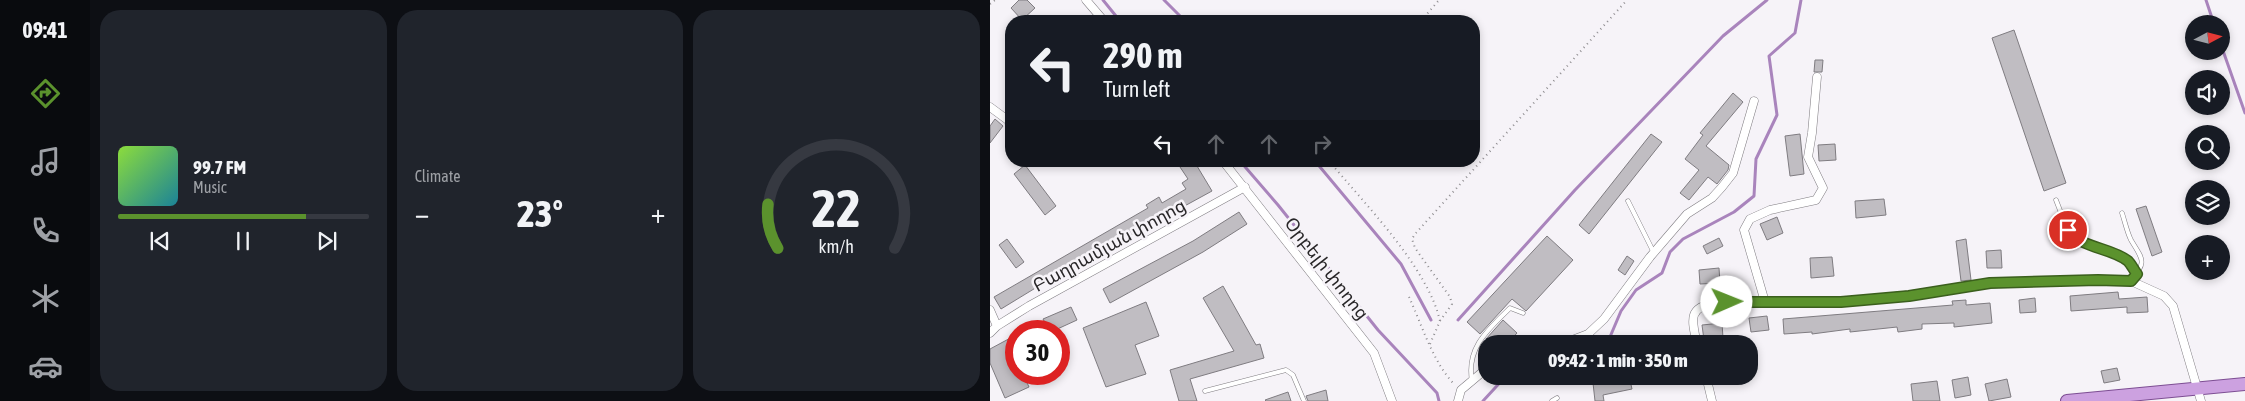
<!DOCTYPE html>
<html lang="en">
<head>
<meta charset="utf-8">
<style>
  :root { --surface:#171b24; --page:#20242c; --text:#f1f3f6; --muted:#9ea1a6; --line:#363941; --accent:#5b922d }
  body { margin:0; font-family:"Asap Condensed","Noto Sans Armenian",sans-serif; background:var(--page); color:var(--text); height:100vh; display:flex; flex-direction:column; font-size:19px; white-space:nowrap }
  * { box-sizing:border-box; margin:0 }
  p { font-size:16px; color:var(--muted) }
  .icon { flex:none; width:28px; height:28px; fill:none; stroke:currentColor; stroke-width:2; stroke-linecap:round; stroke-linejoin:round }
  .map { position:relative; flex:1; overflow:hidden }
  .panel { display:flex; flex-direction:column; gap:10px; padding:10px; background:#0d0f14; width:900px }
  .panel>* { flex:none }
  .banner { position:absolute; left:15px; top:15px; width:475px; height:152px; border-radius:20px; box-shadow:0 2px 8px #0003; background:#171b24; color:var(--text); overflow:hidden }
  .needle { width:32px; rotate:83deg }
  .tools { position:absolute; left:1195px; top:15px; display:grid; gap:10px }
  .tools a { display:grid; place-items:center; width:45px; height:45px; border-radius:50%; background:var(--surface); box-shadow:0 2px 8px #0003; font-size:25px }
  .speed { position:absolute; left:15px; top:320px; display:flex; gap:10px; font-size:25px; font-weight:700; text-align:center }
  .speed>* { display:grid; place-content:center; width:65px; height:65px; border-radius:50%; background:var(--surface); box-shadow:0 2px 8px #0003; line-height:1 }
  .speed .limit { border:8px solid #d22; background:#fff; color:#111 }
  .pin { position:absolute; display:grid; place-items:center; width:42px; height:42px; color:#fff; margin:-21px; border:2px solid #fff; border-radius:50%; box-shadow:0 1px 5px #0007 }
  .me { position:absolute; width:55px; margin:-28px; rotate:89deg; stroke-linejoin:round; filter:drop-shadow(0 0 4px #0008) }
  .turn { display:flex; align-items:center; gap:18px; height:105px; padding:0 15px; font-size:22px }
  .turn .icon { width:65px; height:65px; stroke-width:2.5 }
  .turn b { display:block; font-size:35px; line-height:42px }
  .lanes { display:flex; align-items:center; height:48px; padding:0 15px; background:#0003; justify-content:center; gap:25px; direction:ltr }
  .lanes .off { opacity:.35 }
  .big { font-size:38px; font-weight:800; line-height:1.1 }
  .panel .card { flex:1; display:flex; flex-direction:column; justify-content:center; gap:8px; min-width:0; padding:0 18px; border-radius:20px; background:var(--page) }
  .panel .dial { align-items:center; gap:0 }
  .dial svg { height:130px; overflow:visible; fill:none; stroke:var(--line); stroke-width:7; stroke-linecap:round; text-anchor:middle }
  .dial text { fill:var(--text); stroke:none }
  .song { display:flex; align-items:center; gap:15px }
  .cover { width:60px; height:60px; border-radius:8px; background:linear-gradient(135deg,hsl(90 70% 55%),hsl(190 70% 35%)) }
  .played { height:5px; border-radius:2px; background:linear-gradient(90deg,var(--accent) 75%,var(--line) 75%) }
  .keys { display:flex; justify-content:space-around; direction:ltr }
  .heat { display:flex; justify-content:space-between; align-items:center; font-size:28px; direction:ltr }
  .panel .tiles { flex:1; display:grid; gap:10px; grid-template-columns:repeat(3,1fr) }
  .trip { position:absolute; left:488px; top:335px; width:280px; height:50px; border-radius:20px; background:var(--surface); box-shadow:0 2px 8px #0003; font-weight:800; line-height:50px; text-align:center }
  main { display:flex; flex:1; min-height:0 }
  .tab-bar { display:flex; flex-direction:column; width:90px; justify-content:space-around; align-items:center; background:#090b0e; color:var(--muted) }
  .tab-bar .icon { width:35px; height:35px }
  .tab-bar .selected { color:var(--accent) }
  .tab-bar b { font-size:22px; color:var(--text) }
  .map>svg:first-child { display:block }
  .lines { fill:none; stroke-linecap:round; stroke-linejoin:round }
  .stream { stroke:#a984bc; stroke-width:3 }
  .building { fill:#c0bdc2; stroke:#7f7c81 }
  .service-casing { stroke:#7f7c81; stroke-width:5 }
  .minor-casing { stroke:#7f7c81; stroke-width:9 }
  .primary-casing { stroke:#7d4e93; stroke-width:14 }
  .path { stroke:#8f8d90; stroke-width:2; stroke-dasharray:1 4; stroke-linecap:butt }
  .service { stroke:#fff; stroke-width:4 }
  .minor { stroke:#fff; stroke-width:8 }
  .primary { stroke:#cca1e0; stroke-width:12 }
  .route-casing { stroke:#3b5f1d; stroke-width:12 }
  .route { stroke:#5b922d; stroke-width:9 }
  .labels { text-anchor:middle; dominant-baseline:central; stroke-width:5; stroke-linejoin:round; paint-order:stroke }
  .street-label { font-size:18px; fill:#292729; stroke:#f6f3f8 }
</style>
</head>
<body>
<main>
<nav class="tab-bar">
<b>09:41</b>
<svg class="icon selected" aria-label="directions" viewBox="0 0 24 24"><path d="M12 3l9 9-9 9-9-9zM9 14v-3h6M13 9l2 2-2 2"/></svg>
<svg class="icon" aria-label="music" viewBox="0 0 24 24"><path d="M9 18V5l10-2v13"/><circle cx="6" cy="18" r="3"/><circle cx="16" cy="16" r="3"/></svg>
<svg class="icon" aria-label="phone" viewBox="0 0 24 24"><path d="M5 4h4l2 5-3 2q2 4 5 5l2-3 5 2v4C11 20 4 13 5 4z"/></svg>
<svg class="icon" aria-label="climate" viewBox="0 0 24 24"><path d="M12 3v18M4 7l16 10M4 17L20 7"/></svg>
<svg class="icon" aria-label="car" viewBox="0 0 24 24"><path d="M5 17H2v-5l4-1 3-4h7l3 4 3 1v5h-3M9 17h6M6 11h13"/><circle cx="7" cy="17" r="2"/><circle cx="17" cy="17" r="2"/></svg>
</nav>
<section class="panel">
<div class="tiles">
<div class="card">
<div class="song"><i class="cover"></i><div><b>99.7 FM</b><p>Music</p></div></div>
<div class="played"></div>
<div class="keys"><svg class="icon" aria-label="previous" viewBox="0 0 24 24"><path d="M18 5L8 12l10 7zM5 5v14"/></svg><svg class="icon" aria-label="pause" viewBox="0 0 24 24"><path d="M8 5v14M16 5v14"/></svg><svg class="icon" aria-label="next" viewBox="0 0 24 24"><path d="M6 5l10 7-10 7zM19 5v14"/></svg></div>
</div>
<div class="card"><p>Climate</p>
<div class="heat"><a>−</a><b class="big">23°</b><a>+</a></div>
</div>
<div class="card dial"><svg viewBox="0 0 100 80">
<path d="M14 69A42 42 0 1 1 86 69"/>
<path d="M14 69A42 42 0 0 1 8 42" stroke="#5b922d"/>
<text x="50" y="56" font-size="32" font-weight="700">22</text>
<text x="50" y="72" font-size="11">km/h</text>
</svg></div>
</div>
</section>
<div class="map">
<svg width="1255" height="401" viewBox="0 0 1255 401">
  <rect width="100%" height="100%" fill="#f6f3f8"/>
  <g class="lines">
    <path class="stream" d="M113,0L130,21
      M174,0L195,21
      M1216,0L1224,24
      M1231,45L1255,113
      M250,161L288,205L388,330L447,393L449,401
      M325,161L411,264L441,320
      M468,320L585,190L733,36L777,0
      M617,344L631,311L646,290L672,273L680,252L693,239L744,212L764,196L766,159L787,115L779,56L805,33L811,0
      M493,401L516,376"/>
  </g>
  <path class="building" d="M29,0H37L45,8L32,20L21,8Z
    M1024,30L1076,183L1054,191L1002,38Z
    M825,60H833L832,72H824Z
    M743,93L753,102L716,146L739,165L738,170L727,184L718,177L699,200L690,193L709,170L695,159L713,135L710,133Z
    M5,119L13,126L0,143V126Z
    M661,134L672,142L599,234L589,225Z
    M810,134L814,174L800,176L795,136Z
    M845,144L846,160L829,161L828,145Z
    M186,161H214L207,166L222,191L52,284L11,309L4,297L158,208L156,205L169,197L172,203L196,189L192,183L198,179Z
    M35,165L66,206L55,215L24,174Z
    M894,199L896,215L866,218L865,201Z
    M1156,206L1172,252L1162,256L1146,209Z
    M249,212L257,224L213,252L120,303L113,289L203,241Z
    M787,217L793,233L777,240L770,224Z
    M557,236L583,260L536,311L522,299L490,334L477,322Z
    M729,238L733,246L717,254L713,246Z
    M17,239L34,262L26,268L9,245Z
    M976,239L981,280L971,281L966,241Z
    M1011,250L1012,268H997L996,251Z
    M637,256L644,261L635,275L628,270Z
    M842,257L844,276L821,278L820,258Z
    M729,268L730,283L710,284L709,270Z
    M233,286L266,345L270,344L274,358L200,379L207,401H189L180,370L244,351L213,298Z
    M1128,292L1129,299L1157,297L1158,312L1137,313V307L1081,311L1080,296Z
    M1045,298L1046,312L1030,313L1029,300Z
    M976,300V305L1000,303L1002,323L964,327V323L932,324V329L908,332L907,327L860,332V329L822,334V332L794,334L793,319L963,305L962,301Z
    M156,302L169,336L145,345L156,374L116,387L93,328Z
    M81,307L87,320L63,331H59L53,319Z
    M777,316L779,330L761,332L759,318Z
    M513,320L527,333L517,344H500L496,339Z
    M732,323L733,338L714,340L712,325Z
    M26,335V374H33L39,387L15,398L0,363V349Z
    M1127,368L1130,380L1114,383L1111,371Z
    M633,376H639L642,389L613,395L614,401H605L603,383Z
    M978,377L981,395L965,398L962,380Z
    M1017,379L1021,397L999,401L995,384Z
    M947,381L950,401H923L921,384Z
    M336,390L338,401H318L316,396Z
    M298,392L301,401H276L275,400Z"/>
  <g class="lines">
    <g class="service-casing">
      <path id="service" d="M1066,200L1078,231L1083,237L1123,253L1139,262L1147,274
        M638,201L664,253
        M1132,213C1135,222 1137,232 1141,240C1152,259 1158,261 1141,281
        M482,381C476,347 499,329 520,308L533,313
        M215,391L296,370L303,375L314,401
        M562,401L567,398"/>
    </g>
    <g class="minor-casing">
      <path id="minor" d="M96,0L114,21
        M0,107L19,121L21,137
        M233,161L384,353L402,401
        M775,302L754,230L760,219L780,210L826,200L833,188L818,157L822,133L827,77
        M0,310L7,326
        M0,333L7,326L39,306L255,187
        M572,344L598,334L614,319L660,257L697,214L722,198L732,187L743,173L764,101
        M707,344C702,321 697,307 725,303L851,302L919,295L1000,283L1108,280L1141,281L1174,296L1183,306L1211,401
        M716,376L722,401
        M468,401L471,390L496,369"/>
    </g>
    <g class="primary-casing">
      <path id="primary" d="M1077,401L1255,384"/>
    </g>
    <path class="path" d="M0,4L5,0
      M431,21L449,0
      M339,161C375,204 438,268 450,321
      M419,297C432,325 443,363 465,385
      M440,344L450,321L462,304L460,297L425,248L422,239L425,234L637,0"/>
    <use href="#service" class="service"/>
    <use href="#minor" class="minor"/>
    <use href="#primary" class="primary"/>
  </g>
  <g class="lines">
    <g class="route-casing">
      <path id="route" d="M737,302H851L919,296L1000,283L1108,280L1141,281L1147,274C1144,270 1141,264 1138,261C1120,247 1092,249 1078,230"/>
    </g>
    <use href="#route" class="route"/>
  </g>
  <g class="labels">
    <g class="street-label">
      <text transform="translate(119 245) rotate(-29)">Բաղրամյան փողոց</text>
      <text transform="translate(337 268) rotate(52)">Օրբելի փողոց</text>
    </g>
  </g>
</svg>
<div class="tools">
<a><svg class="needle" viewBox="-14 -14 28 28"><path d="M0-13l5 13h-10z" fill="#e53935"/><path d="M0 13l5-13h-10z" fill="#9ea1a6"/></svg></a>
<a><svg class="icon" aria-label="sound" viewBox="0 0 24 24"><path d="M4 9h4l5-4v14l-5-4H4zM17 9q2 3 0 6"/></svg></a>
<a><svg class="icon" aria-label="search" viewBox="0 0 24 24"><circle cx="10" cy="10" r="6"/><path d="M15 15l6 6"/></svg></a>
<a><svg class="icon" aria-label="layers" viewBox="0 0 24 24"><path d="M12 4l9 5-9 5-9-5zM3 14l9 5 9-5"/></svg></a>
<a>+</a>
</div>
<div class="speed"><div class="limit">30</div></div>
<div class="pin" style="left:1078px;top:230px;background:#d93025"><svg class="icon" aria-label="arrive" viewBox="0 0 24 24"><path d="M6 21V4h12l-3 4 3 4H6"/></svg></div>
<svg class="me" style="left:737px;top:302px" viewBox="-20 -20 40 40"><circle r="19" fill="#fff"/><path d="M0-13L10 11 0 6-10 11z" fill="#5b922d"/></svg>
<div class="trip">09:42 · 1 min · 350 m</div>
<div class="banner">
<div class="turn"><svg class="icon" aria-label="left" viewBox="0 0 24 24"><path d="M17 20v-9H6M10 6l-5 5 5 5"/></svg><div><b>290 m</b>Turn left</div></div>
<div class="lanes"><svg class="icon" aria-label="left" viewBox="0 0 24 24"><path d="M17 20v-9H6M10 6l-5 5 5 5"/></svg><svg class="icon off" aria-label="ahead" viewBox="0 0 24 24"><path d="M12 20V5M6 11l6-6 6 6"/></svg><svg class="icon off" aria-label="ahead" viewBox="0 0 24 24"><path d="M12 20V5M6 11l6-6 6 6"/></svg><svg class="icon off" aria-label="right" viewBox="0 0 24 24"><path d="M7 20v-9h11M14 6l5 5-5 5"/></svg></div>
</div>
</div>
</main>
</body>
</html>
